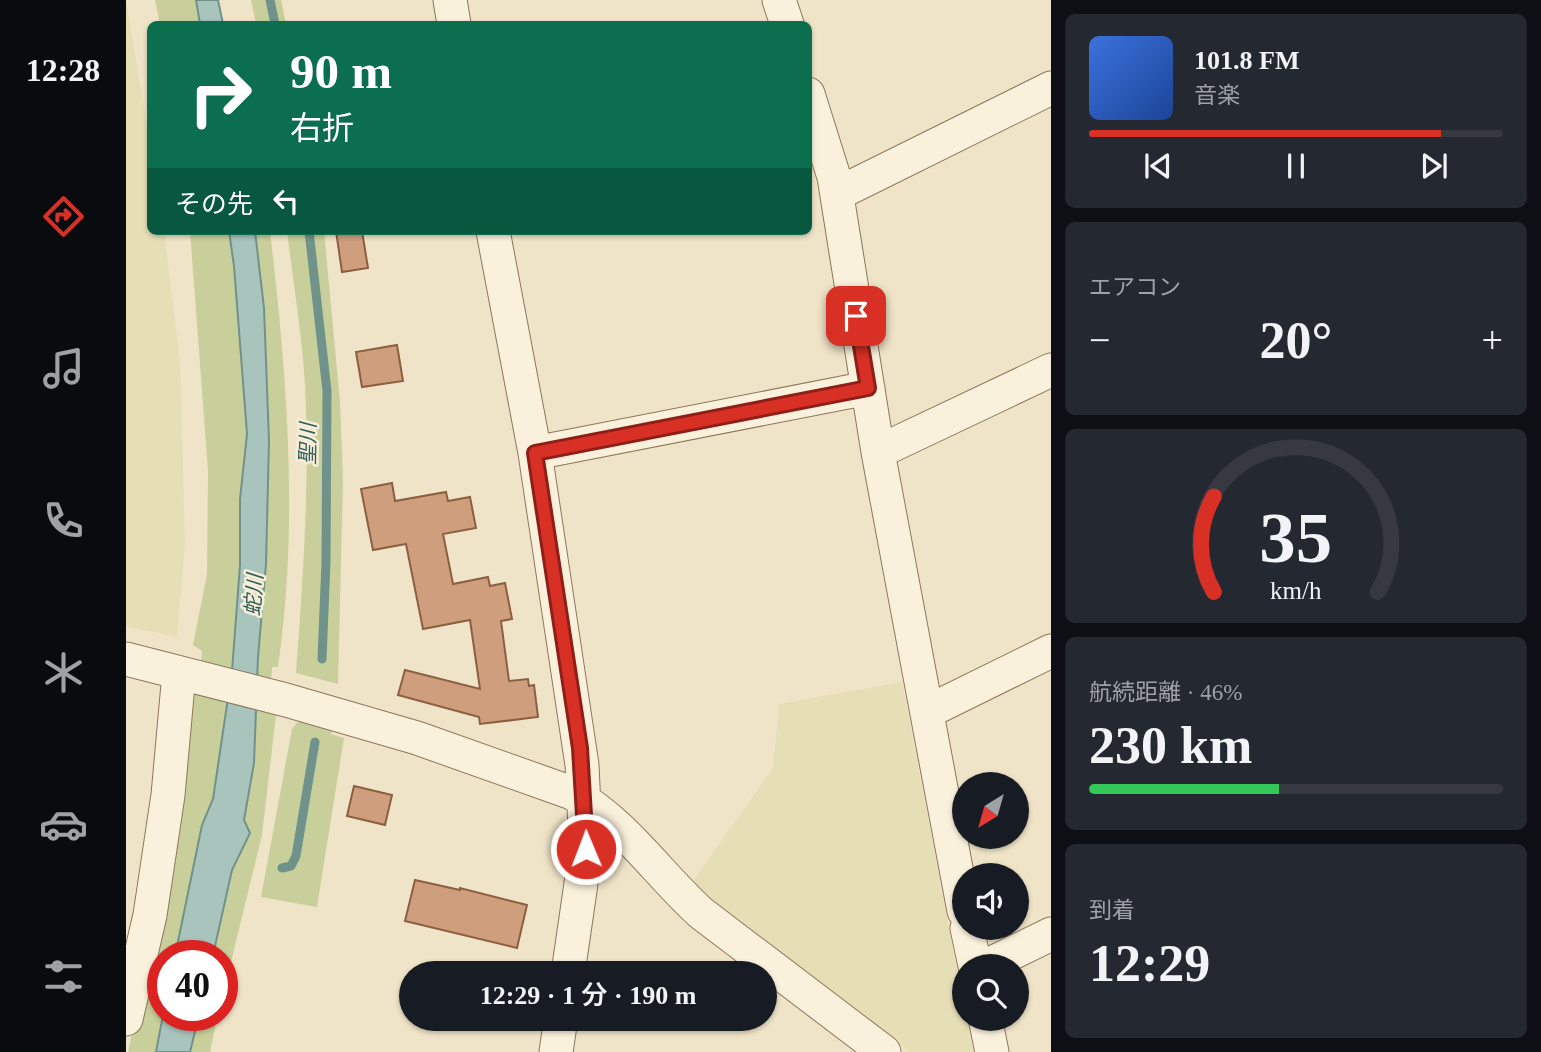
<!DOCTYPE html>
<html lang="ja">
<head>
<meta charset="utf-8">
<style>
  :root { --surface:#171b24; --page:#242831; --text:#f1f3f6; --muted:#9ea1a6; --line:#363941; --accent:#d93025 }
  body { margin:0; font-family:"Times New Roman","Noto Sans JP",serif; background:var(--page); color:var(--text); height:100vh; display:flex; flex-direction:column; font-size:26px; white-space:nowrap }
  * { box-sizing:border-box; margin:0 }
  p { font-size:23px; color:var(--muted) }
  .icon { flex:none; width:38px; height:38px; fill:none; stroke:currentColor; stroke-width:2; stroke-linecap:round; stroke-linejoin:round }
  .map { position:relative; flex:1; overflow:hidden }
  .details { display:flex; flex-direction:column; gap:14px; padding:14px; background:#0d0f14; width:490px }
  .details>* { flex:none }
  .top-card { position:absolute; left:21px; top:21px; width:665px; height:214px; border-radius:10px; box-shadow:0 2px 5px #0004; background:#0b6e4f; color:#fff; overflow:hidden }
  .needle { width:46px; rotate:217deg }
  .tools { position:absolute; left:826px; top:772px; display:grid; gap:14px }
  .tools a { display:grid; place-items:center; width:77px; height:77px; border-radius:50%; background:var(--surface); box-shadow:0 2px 5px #0004; font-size:35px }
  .speed { position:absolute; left:21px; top:940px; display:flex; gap:14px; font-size:35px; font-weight:700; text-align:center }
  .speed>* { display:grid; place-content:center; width:91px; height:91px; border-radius:50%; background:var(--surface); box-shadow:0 2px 5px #0004; line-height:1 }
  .speed .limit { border:10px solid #d22; background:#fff; color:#111 }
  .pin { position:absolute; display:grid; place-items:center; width:60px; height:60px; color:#fff; margin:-30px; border-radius:14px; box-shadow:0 4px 10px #0006 }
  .me { position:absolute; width:77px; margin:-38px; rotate:359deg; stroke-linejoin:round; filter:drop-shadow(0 0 5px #0008) }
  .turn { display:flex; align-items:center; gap:24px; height:147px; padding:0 28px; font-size:32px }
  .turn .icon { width:91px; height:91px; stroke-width:2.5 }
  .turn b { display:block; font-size:49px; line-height:60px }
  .then { display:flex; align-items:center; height:66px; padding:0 28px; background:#0003; gap:14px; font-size:26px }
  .big { font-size:52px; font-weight:600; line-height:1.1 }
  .details .card { flex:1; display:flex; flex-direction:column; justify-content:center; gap:10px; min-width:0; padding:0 24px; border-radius:10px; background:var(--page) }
  .details .dial { align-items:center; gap:0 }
  .dial svg { height:182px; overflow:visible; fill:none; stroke:var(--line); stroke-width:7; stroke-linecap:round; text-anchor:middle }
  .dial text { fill:var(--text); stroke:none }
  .song { display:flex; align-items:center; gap:21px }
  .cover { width:84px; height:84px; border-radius:10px; background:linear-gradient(135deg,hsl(220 70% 55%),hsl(220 70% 35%)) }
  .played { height:7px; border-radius:4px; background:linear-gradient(90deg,var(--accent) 85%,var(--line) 85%) }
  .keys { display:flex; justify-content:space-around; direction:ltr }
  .heat { display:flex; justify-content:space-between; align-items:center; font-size:38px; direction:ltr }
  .charge { height:10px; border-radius:5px; background:linear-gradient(90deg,#34c759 46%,var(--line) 0) }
  .trip { position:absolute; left:273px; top:961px; width:378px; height:70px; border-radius:35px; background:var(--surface); box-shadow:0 2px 5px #0004; font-weight:600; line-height:70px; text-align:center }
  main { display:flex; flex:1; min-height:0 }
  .dock { display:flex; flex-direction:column; width:126px; justify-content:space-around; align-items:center; background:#090b0e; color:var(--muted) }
  .dock .icon { width:49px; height:49px }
  .dock .current { color:var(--accent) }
  .dock b { font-size:32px; color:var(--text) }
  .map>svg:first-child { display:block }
  .farmland { fill:#e6deb5 }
  .green { fill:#c9cf9b }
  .water { fill:#a9c4bc; stroke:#6f938a; stroke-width:2 }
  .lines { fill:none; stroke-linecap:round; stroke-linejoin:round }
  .stream { stroke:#6f938a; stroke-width:9 }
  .building { fill:#cf9f7d; stroke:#8d5f41; stroke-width:2 }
  .minor-casing { stroke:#8d765c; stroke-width:35 }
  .minor { stroke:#faf1dc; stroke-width:33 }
  .route-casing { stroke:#8d1f18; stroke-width:18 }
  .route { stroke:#d93025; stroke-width:12 }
  .labels { text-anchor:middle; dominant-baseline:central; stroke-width:5; stroke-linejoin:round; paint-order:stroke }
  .water-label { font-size:21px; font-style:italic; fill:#2f5d5a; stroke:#f7eed8 }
</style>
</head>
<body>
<main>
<nav class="dock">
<b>12:28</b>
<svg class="icon current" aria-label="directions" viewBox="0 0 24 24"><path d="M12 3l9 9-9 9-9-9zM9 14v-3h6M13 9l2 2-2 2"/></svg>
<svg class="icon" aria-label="music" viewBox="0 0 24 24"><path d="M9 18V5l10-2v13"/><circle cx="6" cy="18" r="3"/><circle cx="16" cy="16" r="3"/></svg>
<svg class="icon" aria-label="phone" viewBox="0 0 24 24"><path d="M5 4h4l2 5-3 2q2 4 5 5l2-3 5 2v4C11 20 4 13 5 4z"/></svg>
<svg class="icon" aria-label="climate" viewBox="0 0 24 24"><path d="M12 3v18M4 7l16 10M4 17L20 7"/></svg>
<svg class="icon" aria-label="car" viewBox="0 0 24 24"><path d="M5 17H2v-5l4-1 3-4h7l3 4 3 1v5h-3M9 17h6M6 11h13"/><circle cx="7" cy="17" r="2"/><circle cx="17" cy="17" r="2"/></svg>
<svg class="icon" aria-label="filters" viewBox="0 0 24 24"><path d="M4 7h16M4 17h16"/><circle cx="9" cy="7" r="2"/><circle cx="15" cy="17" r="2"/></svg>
</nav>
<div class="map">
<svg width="925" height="1052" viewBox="0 0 925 1052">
  <rect width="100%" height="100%" fill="#f0e4c8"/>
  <path class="farmland" d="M0,0L24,143V231H38L54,362L59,543L51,637L0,626Z
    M776,682L838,1007V1018L841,1019L847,1052H783L565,884L647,768L653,704Z"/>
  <path class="green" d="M29,0H70L74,24H34Z
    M125,0H155L160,24H130Z
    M64,231H103L108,266L121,434L114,499V565L106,671L87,800L76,825L49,955L37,956V1015L30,1052H2L35,903L64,692H73L76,651L67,645L81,574L82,471Z
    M129,231H144C161,376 173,522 152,667H146L143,710L150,715L136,835L96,999V956H87L106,870L124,833L118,820L128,763L132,657L140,564L143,441L138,308Z
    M161,231H198L214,402L217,480L212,684L170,673C177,578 184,481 179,385C176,334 167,282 161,231Z
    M175,718L207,726L205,734L218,738L191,907L135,897L166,729Z
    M73,1015H92L84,1052H64Z"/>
  <path class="water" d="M70,0H92L97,24H74Z
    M103,231H129L138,308L143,441L140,564L132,657L128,763L118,820L124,833L106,870L87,955L49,956L76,825L87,799L106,671L114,565V499L121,434L108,266Z
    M37,1015H73L64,1052H30Z"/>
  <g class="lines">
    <path class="stream" d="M144,0L149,24
      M183,231L201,391L200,562L196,659
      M156,868L165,866L170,856L189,742"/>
  </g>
  <path class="building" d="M210,231H236L242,268L216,272Z
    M271,345L277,381L236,387L230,352Z
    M266,483L269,501L320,492L322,501L344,497L350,528L317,534L327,584L362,577L364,586L379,583L386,619L375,621L383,681L402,679L403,686L408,685L412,717L354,724L353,717L272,695L279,670L354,689L344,620L297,629L280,544L247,550L235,489Z
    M228,786L266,795L259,825L221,816Z
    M289,880L334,890V888L401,905L391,948L279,921Z"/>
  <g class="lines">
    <g class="minor-casing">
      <path id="minor" d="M324,0L328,24
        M653,0L661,24
        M682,94L708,177L752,452L838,911
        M711,194L925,88
        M367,231L409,453L456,765L460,849L442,973
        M752,452L925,370
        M409,453L742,388
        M0,659L160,700L291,738L446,793C498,822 532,874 575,913L758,1052
        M801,712L925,651
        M841,928L849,966
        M860,966L925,934
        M859,1018L866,1052
        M0,1019L24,915L42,795L53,673
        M430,1052L435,1018"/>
    </g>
    <use href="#minor" class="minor"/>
  </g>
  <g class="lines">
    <g class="route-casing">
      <path id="route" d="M460,849L454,748L409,453L742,388L730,316"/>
    </g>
    <use href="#route" class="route"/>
  </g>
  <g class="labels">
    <g class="water-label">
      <text transform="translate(182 444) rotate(-89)">聖川</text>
      <text transform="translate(128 595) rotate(-86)">蛇川</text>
    </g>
  </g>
</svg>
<div class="tools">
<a><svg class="needle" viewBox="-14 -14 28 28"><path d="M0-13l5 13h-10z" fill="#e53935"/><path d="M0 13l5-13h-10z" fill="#9ea1a6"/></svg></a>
<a><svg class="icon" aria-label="sound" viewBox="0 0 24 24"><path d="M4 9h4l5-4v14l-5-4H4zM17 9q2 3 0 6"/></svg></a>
<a><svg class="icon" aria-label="search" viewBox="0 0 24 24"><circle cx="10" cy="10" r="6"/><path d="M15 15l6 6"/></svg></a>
</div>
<div class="speed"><div class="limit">40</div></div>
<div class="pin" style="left:730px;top:316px;background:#d93025"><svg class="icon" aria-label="arrive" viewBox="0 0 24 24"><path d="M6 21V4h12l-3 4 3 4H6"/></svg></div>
<svg class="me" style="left:460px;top:849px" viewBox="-20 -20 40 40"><circle r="17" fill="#d93025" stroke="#fff" stroke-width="3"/><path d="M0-11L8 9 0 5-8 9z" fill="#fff"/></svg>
<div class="trip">12:29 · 1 分 · 190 m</div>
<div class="top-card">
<div class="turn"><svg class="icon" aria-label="right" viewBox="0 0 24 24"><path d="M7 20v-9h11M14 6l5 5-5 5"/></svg><div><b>90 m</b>右折</div></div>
<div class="then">その先<svg class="icon" aria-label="left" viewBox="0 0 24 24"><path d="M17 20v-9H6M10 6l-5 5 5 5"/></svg></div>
</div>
</div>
<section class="details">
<div class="card">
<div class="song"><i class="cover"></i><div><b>101.8 FM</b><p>音楽</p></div></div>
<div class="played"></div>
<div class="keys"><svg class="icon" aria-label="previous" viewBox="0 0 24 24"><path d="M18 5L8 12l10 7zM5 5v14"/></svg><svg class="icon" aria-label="pause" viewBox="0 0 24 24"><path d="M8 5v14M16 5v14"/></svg><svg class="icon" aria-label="next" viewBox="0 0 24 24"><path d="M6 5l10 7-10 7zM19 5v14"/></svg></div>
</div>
<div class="card"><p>エアコン</p>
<div class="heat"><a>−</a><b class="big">20°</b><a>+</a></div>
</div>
<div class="card dial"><svg viewBox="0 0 100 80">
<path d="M14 69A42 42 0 1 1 86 69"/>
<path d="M14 69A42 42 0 0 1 14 27" stroke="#d93025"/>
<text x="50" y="56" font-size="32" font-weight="700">35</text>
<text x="50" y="72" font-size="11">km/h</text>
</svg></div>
<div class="card"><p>航続距離 · 46%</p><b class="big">230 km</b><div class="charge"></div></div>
<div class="card"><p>到着</p><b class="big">12:29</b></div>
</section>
</main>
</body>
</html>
